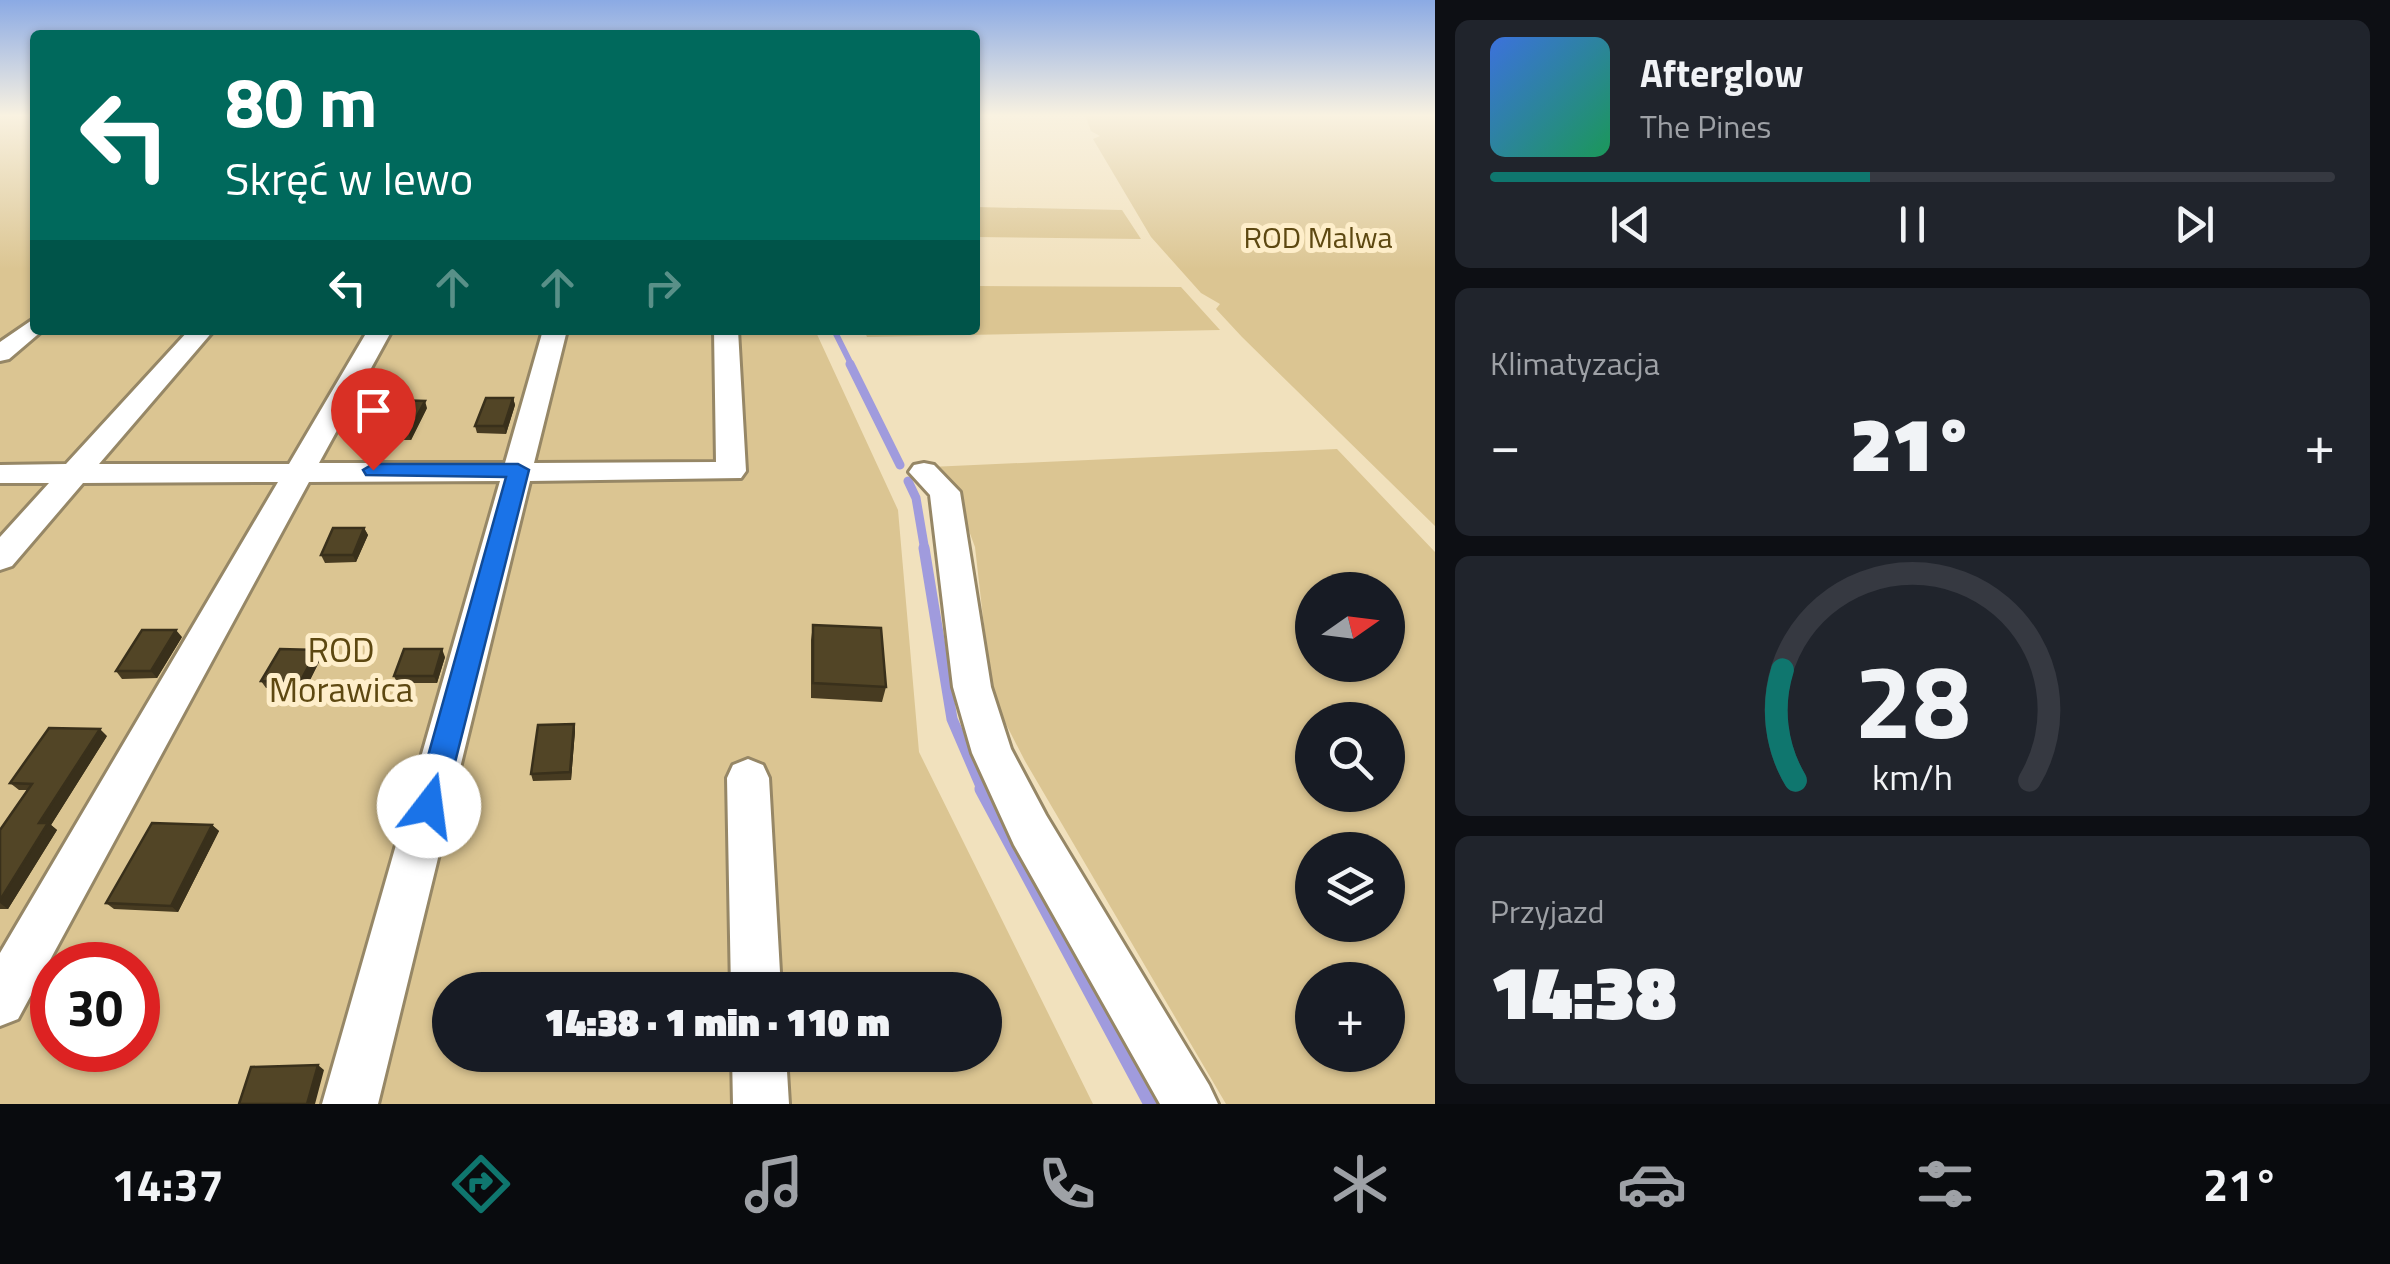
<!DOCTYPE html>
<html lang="pl">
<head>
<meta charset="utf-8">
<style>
  :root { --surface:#171b24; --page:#20242c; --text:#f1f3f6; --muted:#9ea1a6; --line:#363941; --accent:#0f766e }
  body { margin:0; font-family:"Titillium Web",sans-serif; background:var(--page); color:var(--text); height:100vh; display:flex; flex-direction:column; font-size:38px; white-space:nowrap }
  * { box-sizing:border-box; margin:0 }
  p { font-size:32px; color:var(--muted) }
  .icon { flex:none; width:55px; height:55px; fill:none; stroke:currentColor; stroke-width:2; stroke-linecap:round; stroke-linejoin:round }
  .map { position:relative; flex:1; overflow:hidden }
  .sheet { display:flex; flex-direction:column; gap:20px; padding:20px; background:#0d0f14; width:955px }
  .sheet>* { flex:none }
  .guide { position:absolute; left:30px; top:30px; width:950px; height:305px; border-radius:10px; box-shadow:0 2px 8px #0004; background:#00695c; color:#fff; overflow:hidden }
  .needle { width:65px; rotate:76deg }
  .tools { position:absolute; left:1295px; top:572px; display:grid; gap:20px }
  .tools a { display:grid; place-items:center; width:110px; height:110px; border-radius:50%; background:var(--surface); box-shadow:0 2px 8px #0004; font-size:50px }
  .speed { position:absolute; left:30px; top:942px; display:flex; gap:20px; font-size:50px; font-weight:700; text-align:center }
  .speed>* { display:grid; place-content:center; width:130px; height:130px; border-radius:50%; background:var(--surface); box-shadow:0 2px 8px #0004; line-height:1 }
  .speed .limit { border:15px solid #d22; background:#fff; color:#111 }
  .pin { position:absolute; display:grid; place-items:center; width:85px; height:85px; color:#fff; margin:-102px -42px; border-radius:50% 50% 50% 0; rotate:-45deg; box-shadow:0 0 10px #0007 }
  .pin .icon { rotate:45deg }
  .me { position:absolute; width:110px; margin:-55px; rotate:15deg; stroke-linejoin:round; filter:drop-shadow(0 0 8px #0008) }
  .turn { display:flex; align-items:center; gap:35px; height:210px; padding:0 30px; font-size:45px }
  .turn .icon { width:130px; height:130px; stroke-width:2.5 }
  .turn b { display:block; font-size:70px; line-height:85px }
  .lanes { display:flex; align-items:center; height:95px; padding:0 30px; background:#0003; justify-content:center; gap:50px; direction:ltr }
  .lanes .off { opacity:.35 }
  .big { font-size:75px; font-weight:800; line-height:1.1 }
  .sheet .tile { flex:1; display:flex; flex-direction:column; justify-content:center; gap:15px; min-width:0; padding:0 35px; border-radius:15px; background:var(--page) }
  .sheet .dial { align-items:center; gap:0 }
  .dial svg { height:260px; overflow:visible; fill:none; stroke:var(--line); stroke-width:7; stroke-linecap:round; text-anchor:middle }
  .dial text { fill:var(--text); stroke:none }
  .song { display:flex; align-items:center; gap:30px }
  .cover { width:120px; height:120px; border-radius:15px; background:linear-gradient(135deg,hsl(220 70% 55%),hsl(150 70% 35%)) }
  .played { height:10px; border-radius:5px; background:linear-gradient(90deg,var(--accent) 45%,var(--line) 45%) }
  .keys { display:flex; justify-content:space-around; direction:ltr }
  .heat { display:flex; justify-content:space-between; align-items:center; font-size:55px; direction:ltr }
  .trip { position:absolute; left:432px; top:972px; width:570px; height:100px; border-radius:50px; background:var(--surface); box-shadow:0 2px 8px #0004; font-weight:800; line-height:100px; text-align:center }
  .menu { display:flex; height:160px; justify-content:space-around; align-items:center; background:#090b0e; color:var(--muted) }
  .menu .icon { width:70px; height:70px }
  .menu .on { color:var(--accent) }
  .menu b { font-size:45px; color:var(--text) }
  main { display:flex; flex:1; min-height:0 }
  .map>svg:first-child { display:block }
  .green { fill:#dbc592; fill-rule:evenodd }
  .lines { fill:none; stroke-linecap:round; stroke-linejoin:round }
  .stream-far3 { stroke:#a09bdd; stroke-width:6 }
  .stream-far2 { stroke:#a09bdd; stroke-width:9 }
  .stream-far1 { stroke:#a09bdd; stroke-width:11 }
  .stream { stroke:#a09bdd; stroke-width:15 }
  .minor-casing { stroke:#968766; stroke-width:6 }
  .minor { fill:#fff; fill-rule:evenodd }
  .wall { fill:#473b21 }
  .shaded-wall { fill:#39301b }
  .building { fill:#524526; stroke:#39301b; stroke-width:2.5 }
  .route { fill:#1a73e8; stroke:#114b97; stroke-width:2.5 }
  .labels { text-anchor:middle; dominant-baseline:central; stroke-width:10; stroke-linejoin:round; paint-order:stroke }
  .far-park-label { font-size:30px; fill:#5d4811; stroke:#feeeca }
  .park-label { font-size:35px; fill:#5d4811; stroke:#feeeca }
</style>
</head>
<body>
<main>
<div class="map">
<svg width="1435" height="1104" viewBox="0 0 1435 1104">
  <rect width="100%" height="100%" fill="#f1e1bd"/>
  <path class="green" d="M0,115H35V330H815L898,510L919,752L1093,1104H0ZM52,965H138V1050H52ZM450,990H985V1055H450Z
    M1085,115H1435V526L1242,337L1216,309L1220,304L1201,293L1151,237L1093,139L1100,136L1091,131Z
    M975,207L1122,210L1141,239L975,237Z
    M975,286L1181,287L1220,330L867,337L864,330H975Z
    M1337,449L1435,552V1104H1226L1025,761L992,697L975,547L953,488L930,467ZM1312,590H1388V665H1312ZM1312,720H1388V795H1312ZM1312,850H1388V925H1312ZM1312,980H1388V1055H1312Z"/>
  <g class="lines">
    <path class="stream-far3" d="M834,330L852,366"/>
    <path class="stream-far2" d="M850,364L900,465
      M908,481L916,498L925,551"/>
    <path class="stream-far1" d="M924,548L952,719L983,791"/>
    <path class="stream" d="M982,789L1151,1104"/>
    <g class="minor-casing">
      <path id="minor" d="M35,318V330H43L9,359L0,361V342Z
        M189,330H214L99,464H289L368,330H392L319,463H505L543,330H567L534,463L716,462L714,330H738L746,471L741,478L530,481L378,1104H322L500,481L309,482L18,1019L0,1026V953L278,482L83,483L12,566L0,570V537L49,483H0V465L66,464Z
        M924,463L934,465L960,492L991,687L1011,749L1046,815L1209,1085L1218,1104H1160L1014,845L972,753L953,687L930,495L909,472L914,465Z
        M748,759L763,765L769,778L781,990H731L727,778L733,765Z
        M732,1055H786L789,1104H733Z"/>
    </g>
    <use href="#minor" class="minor"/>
  </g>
  <path class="wall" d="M513,398L515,405L506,434L477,433L475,426Z
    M427,408L411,440H377L374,432Z
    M364,528L368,535L356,562L325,563L321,555Z
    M813,625L886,687L882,702L811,698V640Z
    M182,637L157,678L122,679L116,671Z
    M317,650L321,658L305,690L266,688L261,681Z
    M445,657L437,683H397L394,676Z
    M574,724L575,731L571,780L533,781L531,774Z
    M107,736L51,825L57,830L8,909H0V830L27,790H19L10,783Z
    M212,825L219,831L178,912L114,909L106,903Z"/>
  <path class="shaded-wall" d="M513,398L515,405L506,434L504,426Z
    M425,401L427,408L411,440L408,433Z
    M364,528L368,535L356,562L353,555Z
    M176,630L182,637L157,678L151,671Z
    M442,649L445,657L437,683L434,676Z
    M317,650L321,658L305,690L300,682Z
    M574,724L575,731L571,780L570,772Z
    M100,729L107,736L51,825L57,830L8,909L0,903V900L39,823Z
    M212,825L219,831L178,912L171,906Z
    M318,1065L324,1070L315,1104H307Z"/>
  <path class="building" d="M486,398H513L504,426H475Z
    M392,400L425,401L408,433L374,432Z
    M333,528H364L353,555H321Z
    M813,625L881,628L886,687L813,683Z
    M142,630H176L151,671H116Z
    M280,649L317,650L300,682L261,681Z
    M404,649H442L434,676H394Z
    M574,724L570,772L531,774L538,725Z
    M49,728L100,729L39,823H48L0,900V830L32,784L10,783Z
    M152,823L212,825L171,906L106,903Z
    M318,1065L307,1104H239L251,1067Z"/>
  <linearGradient id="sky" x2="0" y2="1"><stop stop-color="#8baae4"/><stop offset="0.43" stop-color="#f9f2e1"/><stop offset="1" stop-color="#f9f2e1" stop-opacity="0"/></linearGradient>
  <rect width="1435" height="269" fill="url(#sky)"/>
  <path class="route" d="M373,464H518L529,470L444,806L440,815L429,820L419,815L414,806L506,477L366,475L363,470Z"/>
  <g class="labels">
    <g class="far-park-label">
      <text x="1318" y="237">ROD Malwa</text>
    </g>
    <g class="park-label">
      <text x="341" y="649">ROD<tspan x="341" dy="40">Morawica</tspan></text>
    </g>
  </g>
</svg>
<div class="tools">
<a><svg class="needle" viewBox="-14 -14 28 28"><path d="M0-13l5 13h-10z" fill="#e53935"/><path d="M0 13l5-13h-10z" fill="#9ea1a6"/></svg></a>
<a><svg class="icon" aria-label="search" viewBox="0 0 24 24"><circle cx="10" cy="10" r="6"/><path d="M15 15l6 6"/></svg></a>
<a><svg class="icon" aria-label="layers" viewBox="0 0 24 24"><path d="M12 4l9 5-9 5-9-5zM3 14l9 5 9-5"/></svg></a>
<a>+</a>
</div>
<div class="speed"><div class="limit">30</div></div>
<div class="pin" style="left:373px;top:470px;background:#d93025"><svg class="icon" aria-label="arrive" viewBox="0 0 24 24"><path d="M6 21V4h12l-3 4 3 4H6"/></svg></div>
<svg class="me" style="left:429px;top:806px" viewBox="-20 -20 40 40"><circle r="19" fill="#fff"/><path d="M0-13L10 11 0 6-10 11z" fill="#1a73e8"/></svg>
<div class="trip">14:38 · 1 min · 110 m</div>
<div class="guide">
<div class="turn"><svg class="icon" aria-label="left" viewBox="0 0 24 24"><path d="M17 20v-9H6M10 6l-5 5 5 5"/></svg><div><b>80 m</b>Skręć w lewo</div></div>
<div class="lanes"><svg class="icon" aria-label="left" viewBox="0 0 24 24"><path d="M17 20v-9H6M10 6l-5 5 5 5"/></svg><svg class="icon off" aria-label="ahead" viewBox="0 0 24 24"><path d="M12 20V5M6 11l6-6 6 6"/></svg><svg class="icon off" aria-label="ahead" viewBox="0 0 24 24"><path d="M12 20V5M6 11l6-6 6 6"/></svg><svg class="icon off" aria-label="right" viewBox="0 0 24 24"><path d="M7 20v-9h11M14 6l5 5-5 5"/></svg></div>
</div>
</div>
<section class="sheet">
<div class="tile">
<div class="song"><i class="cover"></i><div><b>Afterglow</b><p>The Pines</p></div></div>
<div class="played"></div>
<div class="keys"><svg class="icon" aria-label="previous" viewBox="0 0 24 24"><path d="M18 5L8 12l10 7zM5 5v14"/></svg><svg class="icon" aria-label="pause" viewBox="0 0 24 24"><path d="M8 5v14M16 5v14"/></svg><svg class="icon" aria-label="next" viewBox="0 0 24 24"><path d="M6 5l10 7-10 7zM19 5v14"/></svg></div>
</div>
<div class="tile"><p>Klimatyzacja</p>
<div class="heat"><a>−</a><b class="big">21°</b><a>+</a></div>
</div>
<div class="tile dial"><svg viewBox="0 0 100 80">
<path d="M14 69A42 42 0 1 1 86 69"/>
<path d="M14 69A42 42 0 0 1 10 35" stroke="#0f766e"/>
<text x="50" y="56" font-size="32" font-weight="700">28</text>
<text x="50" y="72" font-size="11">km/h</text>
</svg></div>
<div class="tile"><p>Przyjazd</p><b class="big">14:38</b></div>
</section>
</main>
<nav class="menu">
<b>14:37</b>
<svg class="icon on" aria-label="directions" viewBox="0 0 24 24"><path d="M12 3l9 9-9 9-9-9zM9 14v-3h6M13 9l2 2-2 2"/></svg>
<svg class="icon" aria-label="music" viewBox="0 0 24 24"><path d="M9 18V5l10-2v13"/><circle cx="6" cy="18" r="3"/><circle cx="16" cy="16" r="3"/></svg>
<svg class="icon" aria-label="phone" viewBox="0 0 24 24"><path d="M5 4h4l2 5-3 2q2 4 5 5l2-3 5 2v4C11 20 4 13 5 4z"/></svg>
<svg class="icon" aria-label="climate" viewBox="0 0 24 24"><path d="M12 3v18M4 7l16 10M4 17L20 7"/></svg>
<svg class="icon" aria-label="car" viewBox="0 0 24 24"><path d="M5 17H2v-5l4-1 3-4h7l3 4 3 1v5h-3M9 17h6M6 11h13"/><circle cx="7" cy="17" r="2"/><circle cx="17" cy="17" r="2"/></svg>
<svg class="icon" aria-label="filters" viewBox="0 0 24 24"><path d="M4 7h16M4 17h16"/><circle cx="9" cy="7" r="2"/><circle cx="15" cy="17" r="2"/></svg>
<b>21°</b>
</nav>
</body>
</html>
